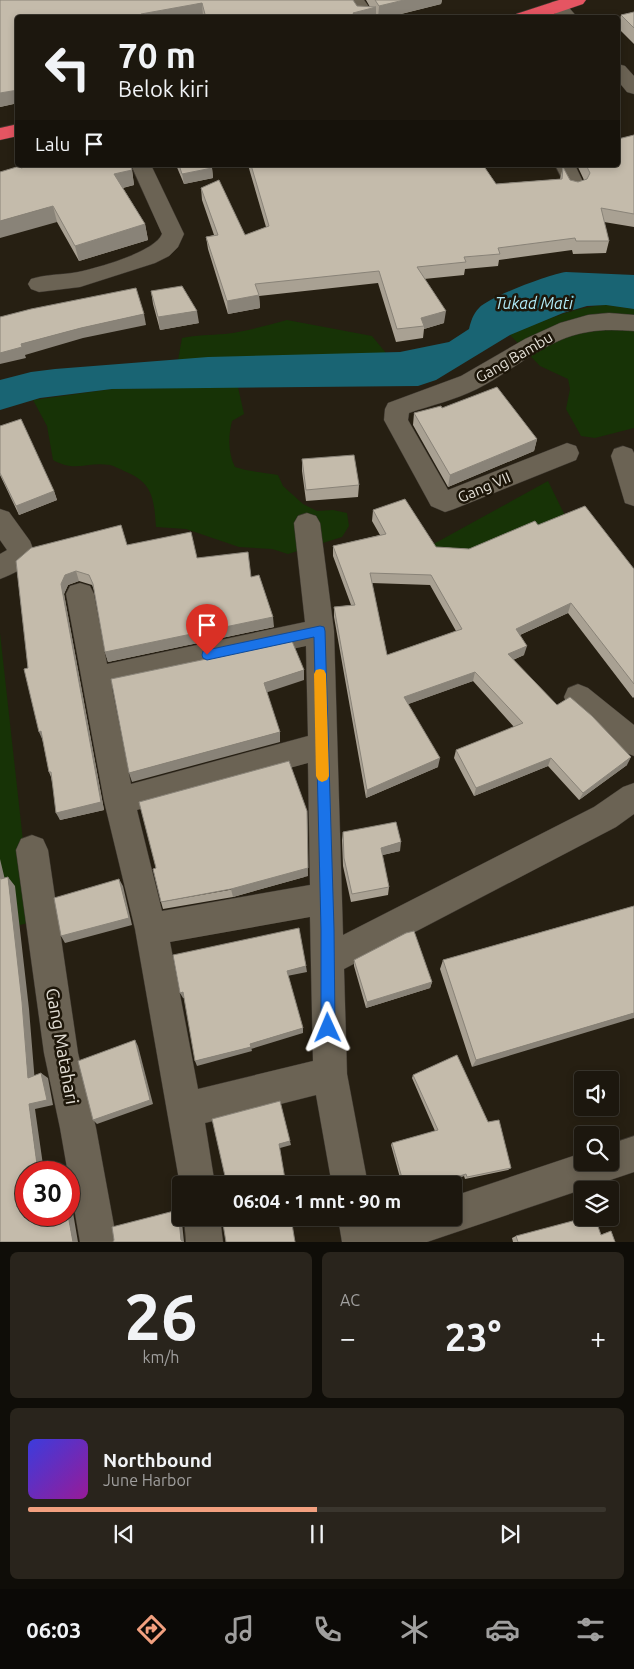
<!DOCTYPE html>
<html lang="id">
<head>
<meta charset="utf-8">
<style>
  :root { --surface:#1c170e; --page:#29241c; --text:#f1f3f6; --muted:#a09f9e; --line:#3a362e; --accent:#f2a07f }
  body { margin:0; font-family:Ubuntu,sans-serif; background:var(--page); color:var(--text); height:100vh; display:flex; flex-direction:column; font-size:19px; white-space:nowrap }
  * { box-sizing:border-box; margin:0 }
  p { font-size:16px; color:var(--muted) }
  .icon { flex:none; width:28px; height:28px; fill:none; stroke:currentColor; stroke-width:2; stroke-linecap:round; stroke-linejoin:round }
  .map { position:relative; height:1242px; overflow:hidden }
  .details { display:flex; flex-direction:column; gap:10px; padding:10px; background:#0f0d08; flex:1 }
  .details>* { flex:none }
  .guide { position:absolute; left:15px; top:15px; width:605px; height:152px; border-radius:5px; box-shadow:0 2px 8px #0003,0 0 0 1px var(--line); background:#1c170e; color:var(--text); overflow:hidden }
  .controls { position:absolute; left:574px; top:1071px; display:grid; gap:10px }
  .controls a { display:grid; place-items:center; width:45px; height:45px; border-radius:5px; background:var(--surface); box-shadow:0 2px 8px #0003,0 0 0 1px var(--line); font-size:25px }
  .speed { position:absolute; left:15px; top:1161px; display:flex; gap:10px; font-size:25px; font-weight:700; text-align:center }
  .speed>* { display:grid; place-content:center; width:65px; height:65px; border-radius:50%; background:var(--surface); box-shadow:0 2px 8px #0003,0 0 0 1px var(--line); line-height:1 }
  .speed .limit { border:8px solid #d22; background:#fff; color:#111 }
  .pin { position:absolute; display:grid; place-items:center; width:42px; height:42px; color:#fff; margin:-51px -21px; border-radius:50% 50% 50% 0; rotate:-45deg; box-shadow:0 0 5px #0007 }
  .pin .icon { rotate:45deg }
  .me { position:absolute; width:55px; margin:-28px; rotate:359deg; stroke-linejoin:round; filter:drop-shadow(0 0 4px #0008) }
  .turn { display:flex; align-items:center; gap:18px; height:105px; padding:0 20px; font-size:22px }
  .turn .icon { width:65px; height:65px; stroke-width:2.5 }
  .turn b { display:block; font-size:35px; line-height:42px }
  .then { display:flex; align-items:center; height:48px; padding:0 20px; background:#0003; gap:10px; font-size:19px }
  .big { font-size:38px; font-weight:700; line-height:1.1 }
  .details .card { flex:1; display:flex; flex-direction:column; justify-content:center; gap:8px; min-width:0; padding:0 18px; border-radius:8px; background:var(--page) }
  .details .dial { align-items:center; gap:0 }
  .dial b { font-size:65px; line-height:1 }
  .song { display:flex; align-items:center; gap:15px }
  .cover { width:60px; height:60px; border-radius:8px; background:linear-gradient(135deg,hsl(240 70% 55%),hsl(300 70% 35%)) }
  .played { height:5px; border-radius:2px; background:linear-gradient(90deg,var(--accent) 50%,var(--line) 50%) }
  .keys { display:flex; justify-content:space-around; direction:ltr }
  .heat { display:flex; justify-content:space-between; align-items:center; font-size:28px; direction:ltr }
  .details .tiles { flex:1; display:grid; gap:10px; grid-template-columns:1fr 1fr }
  .card:last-child { grid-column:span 2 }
  .trip { position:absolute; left:172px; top:1176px; width:290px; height:50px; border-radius:5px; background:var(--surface); box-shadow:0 2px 8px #0003,0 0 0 1px var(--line); font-weight:700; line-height:50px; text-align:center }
  .dock { display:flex; height:80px; justify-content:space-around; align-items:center; background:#0b0906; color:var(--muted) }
  .dock .icon { width:35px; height:35px }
  .dock .current { color:var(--accent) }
  .dock b { font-size:22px; color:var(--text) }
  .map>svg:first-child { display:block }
  .green { fill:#173306 }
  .water { fill:#196473 }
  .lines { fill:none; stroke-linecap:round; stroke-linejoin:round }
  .minor-casing { stroke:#3e3830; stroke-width:1 }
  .highway-casing { stroke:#3e3830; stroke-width:1 }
  .minor { fill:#6b6354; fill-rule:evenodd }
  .highway { fill:#e55562; fill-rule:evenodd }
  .wall { fill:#a9a193; fill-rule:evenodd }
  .shaded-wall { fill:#898378 }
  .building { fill:#c4bbab; stroke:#898378; fill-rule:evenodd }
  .route { fill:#1a73e8; stroke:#114b97 }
  .slow { fill:#f59e0b }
  .labels { text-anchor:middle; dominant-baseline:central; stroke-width:5; stroke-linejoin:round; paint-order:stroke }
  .street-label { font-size:15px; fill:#e3dfd6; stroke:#1d1609 }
  .water-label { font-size:16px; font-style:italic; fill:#b0eaf7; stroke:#1d1609 }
  .near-street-label { font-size:18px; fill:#e3dfd6; stroke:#1d1609 }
</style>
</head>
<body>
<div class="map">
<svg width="634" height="1242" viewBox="0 0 634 1242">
  <rect width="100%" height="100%" fill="#261f12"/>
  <path class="green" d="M606,305L634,309V428L595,438L581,436L566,409L570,389L568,379L540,366L510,335C542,322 572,307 606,305Z
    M287,320L372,336L386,353L178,360L182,338C197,335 210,335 225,334C246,331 266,326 287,320Z
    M238,387L244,414L232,421C228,437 228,453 235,467C250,472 263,472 278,475L283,486L303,504L317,511L333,510L347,513L349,526L342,537L288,554L272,549L239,547L186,529L156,527C154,499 153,482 124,471C120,469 114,466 110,465C87,461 76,473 53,460L47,426L33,400L112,389Z
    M548,481L581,548L399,563Z
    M0,633L32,922L0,930Z"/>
  <path class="water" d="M566,272L634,275V309L606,305L587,306L563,313L510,335L436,380L418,386L112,389L40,398L0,410V380L31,372L55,369L208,357L400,352L449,342L469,329C471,321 473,314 479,308C489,297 550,274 566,272Z"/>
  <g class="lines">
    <g class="minor-casing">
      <path id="minor" d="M346,0H364L377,18H358Z
        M558,1L564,2L578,18H559L549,6L552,2Z
        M618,64L625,66L634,76V94L627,92L618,81Z
        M131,165H151L184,234L178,247L169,256L155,263L80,287L39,292L31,289L28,284L31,279C46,274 62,275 78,272C97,268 155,252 162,234Z
        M555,165H575L585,186L582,191L575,193L568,191Z
        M609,313L634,315V331C619,330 604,329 588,332C547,338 513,371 477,389C455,400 432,405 409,413L408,420L448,490L567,443L576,446L579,453L576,460L454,509L445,512L431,506L384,420L385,409L388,403L461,376L525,339L560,323L588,315Z
        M623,446L632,449L634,453V506L625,503L611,456L614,449Z
        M0,509L9,512L30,541L35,554C29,567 13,574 0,579V554L7,550L0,540Z
        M307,513L316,516L320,523L334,631L343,935L594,807L623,787L634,783V814L616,827L344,969L347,1074L368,1185H332L316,1095L205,1123L215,1185H181V1191L135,929L104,801L66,594L70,586L80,583L90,586L94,594L107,664L305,622L294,523L298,516ZM306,646L308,736L131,784L112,688ZM308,763L310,885L162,911L137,810ZM310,917L313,1061L198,1089L170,942Z
        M578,684L588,688L634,725V756L624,752L568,706L564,697L568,688Z
        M32,835L43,839L48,850L78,1053L96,1128L117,1242H80L60,1128L44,1053L16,850L21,839Z
        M634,1136V1172L427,1242H342L338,1218H374L375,1222L388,1218H454V1196L582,1153V1162H610V1144Z
        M184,1218H220L223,1242H186Z"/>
    </g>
    <g class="highway-casing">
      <path id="highway" d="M559,0H586L583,4L542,18H513L516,14Z
        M18,124V136L0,140V128Z"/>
    </g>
    <use href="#minor" class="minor"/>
    <use href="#highway" class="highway"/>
  </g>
  <path class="wall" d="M0,0L370,7L366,0H442L441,4L385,18H377L376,15V18H203V16L196,18H18V103L0,107Z
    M634,12V44L618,28L621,15Z
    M634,135V227L604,222L609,241L606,253L573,254L572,250L499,260L498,266L465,269L464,275L424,279L444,323L424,329L423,338L396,342L378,283L259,296L260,308L228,314L208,249L206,237L214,235L202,200L201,188L245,235L266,227L248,165H483L496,184L560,179L563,167L570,180L578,182L584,180L577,165H618Z
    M176,165H211L212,168L213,178L184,184Z
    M21,168L132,170L134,185L123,188L145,224L148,240L79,261L57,222Z
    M151,291L199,323L160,330L153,304Z
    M442,408L537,439L534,451L448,487L413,425L414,413Z
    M0,426L54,491L57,500L19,515L0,475Z
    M302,459L359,485L358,497L306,501L302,471Z
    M373,510L436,547L469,549L538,525L634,569V697L633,698L568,613L520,635L524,655L513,660L557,705L627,765L579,800L548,766L474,796L454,758L456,750L514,727L473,681L408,704L438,767L366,798L334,617V607L351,605L333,556V546L380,535L372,521ZM372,583L430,585L456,631L387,655Z
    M127,545L197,558L251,577L274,627L108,662L105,652L94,590L92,585L79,581L68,585L64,594L104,810L60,820L51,777L49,772L28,668L16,561Z
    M343,832L400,851L382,855L389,887L388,895L351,902L343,866L342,840Z
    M308,876L233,897L163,909L161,902Z
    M634,906L472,1067L440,969L443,960Z
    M354,960L432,982L430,988L366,1008L354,966Z
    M413,1075L488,1122L511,1168L508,1170L465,1179L464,1176L435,1185H402L391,1145L392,1143L435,1131L412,1078Z
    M611,1231L615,1242H513L512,1238L516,1236L600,1235Z"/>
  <path class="shaded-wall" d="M404,0H442L441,4L385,18H378L379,6Z
    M202,3L203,16L196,18H141V14Z
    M376,7V18H353V13Z
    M18,90V103L0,107V93Z
    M212,168L213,178L184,184L182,174Z
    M132,170L134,185L117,189L114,174Z
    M53,206L57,222L0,238V221Z
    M145,224L148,240L79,261L75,246Z
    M259,295L260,308L228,314L227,301Z
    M197,311L199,323L160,330L158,317Z
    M446,311L444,323L424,329V326L421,318Z
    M144,314L146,325L83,338L25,355L26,358L0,364V353L21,344L81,328Z
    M537,439L534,451L448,487L450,475Z
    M54,491L57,500L19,515L16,506Z
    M76,571L79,581L68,585L64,594L104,810L60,820L56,813L61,584L65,575Z
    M571,603L568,613L513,638L516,629Z
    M273,617L274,627L108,662L105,652Z
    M527,646L524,655L505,663L508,654Z
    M304,670V680L265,693L264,683Z
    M475,672L473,681L403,706L404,697Z
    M41,731L43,741L39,732Z
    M280,732V742L132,782L129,773Z
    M631,757L627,765L579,800L583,793Z
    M440,758L438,767L366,798L367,790Z
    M551,758L548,766L474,796L476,788Z
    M307,811L308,876L233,897L231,889Z
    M401,842L400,851L379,856L381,848Z
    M0,859L7,888L1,879L0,876Z
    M8,877L15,886L29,1009L35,1083L28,1078Z
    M119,879L123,886L132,925L65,943L61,936Z
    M306,966L307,972L287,976V971Z
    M432,982L430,988L366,1008L367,1002Z
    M183,992L185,998H183L180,993Z
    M634,1013V1018L472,1067L476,1060Z
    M303,1028V1033L251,1049L250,1044Z
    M135,1040L138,1046L153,1104L97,1124L93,1120Z
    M251,1047L252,1051L197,1066L195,1061Z
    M41,1073L48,1078L53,1105L35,1109L44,1172H38L29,1104Z
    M290,1141L291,1145L280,1148L279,1144Z
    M466,1174L464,1176L435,1185H430Z
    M69,1200L71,1201L78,1242H73L68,1215Z
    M178,1210L181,1213L184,1242L181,1240Z"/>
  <path class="building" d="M0,0H353L357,6L376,7L353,13L355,17L354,18H206L202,3L141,14L142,18H18V90L0,93Z
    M375,0H404L379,6Z
    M634,12V28L621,15Z
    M634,135V214L601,208L609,241H576L575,238L498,248L500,254L464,257L466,262L417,267L446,311L421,318L424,326L397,329L379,271L255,284L259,295L227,301L206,237L218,235L201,188L219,180L245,235L269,226L251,165H483L496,184L562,179L563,167L570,180L578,182L587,179L590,173L586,165H618V139Z
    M33,165H130L132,170L114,174L145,224L75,246L53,206L0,221V172L20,166L21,168Z
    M179,165H211L212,168L182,174Z
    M182,286L197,311L158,317L151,291Z
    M136,288L144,314L81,328L21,344L22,347L0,353V317L31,309Z
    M497,387L537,439L450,475L414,413L441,406L442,408Z
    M21,419L54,491L16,506L0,473V426Z
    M354,455L359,485L306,490L302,459Z
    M405,499L436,547L469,549L535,521L538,525L585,506L634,569V684L571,603L516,629L527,646L508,654L557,705L570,697L592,716L631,757L583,793L551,758L476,788L456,750L523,723L475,672L404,697L440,758L367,790L334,607L355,605L333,546L386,534L373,510ZM370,573L431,575L462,629L387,655Z
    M121,525L127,545L191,532L197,558L248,552L251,577L259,575L273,617L105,652L93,584L89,575L76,571L65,575L61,584L101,802L56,813L51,772H49L41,731L39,732L24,669L28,668L16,561L31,548Z
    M292,641L304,670L264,683L280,732L129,773L111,679Z
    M289,761L307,811L308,868L231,889L161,902L153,869L156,868L139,802Z
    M396,822L401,842L381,848L389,887L352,894L344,858L343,832Z
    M0,876L1,879L8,877L22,1002L28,1078L41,1073L47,1100L29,1104L38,1172H26V1215H68L73,1242H0Z
    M119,879L129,918L61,936L54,898Z
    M634,906V1013L476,1060L443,960Z
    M299,928L306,966L287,971L303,1028L250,1044L251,1047L195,1061L183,992L180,993L173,955Z
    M414,931L432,982L367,1002L354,960L406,933Z
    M135,1040L150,1100L93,1120L78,1061Z
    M457,1055L488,1122L499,1120L511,1168L467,1177L466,1174L430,1185H404L392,1143L438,1130L413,1075Z
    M280,1101L290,1141L279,1144L286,1185H227L212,1119Z
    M178,1210L181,1240L184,1242H113L114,1240L112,1227Z
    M222,1218H291L295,1242H226Z
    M584,1218H595L601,1235L611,1231L615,1242H518L516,1236Z"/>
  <path class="route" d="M320,626L324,627L325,631L334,929L335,1028L333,1033L328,1035L323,1033L321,1028V929L314,637L207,660L203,658L202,655L203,651L207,650Z"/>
  <path class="slow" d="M320,669L324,670L326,674L329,776L327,780L322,782L318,780L316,776L314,674L316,670Z"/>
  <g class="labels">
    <g class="street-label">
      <text transform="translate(514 357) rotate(-30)">Gang Bambu</text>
      <text transform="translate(484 487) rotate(-23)">Gang VII</text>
    </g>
    <g class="water-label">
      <text x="534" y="303">Tukad Mati</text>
    </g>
    <g class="near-street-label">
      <text transform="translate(63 1046) rotate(80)">Gang Matahari</text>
    </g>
  </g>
</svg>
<div class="controls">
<a><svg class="icon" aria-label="sound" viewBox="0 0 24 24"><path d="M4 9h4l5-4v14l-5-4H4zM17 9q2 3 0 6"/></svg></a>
<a><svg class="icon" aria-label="search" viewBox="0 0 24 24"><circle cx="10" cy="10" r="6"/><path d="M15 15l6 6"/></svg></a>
<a><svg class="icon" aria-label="layers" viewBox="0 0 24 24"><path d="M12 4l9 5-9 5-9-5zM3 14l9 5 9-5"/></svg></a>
</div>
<div class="speed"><div class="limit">30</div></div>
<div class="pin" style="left:207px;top:655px;background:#d93025"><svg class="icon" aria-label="arrive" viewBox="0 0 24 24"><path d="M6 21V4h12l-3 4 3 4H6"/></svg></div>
<svg class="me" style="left:328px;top:1028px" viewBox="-20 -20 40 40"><path d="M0-17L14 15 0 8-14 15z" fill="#1a73e8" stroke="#fff" stroke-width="4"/></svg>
<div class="trip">06:04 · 1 mnt · 90 m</div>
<div class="guide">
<div class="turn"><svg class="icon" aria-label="left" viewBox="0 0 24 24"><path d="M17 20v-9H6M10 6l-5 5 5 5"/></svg><div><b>70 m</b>Belok kiri</div></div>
<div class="then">Lalu<svg class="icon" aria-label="arrive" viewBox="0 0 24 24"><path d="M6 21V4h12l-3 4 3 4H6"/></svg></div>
</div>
</div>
<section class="details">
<div class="tiles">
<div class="card dial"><b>26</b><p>km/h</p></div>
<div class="card"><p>AC</p>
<div class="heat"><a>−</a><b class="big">23°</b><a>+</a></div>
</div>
<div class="card">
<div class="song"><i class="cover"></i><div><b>Northbound</b><p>June Harbor</p></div></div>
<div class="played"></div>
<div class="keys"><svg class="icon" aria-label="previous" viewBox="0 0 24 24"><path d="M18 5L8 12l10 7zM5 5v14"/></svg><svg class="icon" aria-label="pause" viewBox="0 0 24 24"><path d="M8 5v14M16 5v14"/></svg><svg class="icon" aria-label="next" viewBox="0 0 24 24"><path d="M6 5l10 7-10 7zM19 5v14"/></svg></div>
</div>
</div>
</section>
<nav class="dock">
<b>06:03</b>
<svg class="icon current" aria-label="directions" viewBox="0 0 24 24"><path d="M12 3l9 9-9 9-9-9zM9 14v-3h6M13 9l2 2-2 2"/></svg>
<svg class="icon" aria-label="music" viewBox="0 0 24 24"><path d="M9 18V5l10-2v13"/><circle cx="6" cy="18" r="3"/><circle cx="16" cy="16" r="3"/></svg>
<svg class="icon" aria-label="phone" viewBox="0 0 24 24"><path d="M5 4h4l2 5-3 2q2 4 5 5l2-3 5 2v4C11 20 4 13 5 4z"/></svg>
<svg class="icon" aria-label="climate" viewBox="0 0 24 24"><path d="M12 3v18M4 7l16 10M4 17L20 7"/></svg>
<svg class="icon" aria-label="car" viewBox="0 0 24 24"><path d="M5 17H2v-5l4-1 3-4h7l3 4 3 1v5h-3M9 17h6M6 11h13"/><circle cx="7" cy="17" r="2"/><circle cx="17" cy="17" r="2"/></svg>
<svg class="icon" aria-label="filters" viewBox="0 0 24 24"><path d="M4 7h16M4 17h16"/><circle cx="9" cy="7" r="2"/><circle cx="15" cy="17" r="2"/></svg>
</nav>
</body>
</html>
